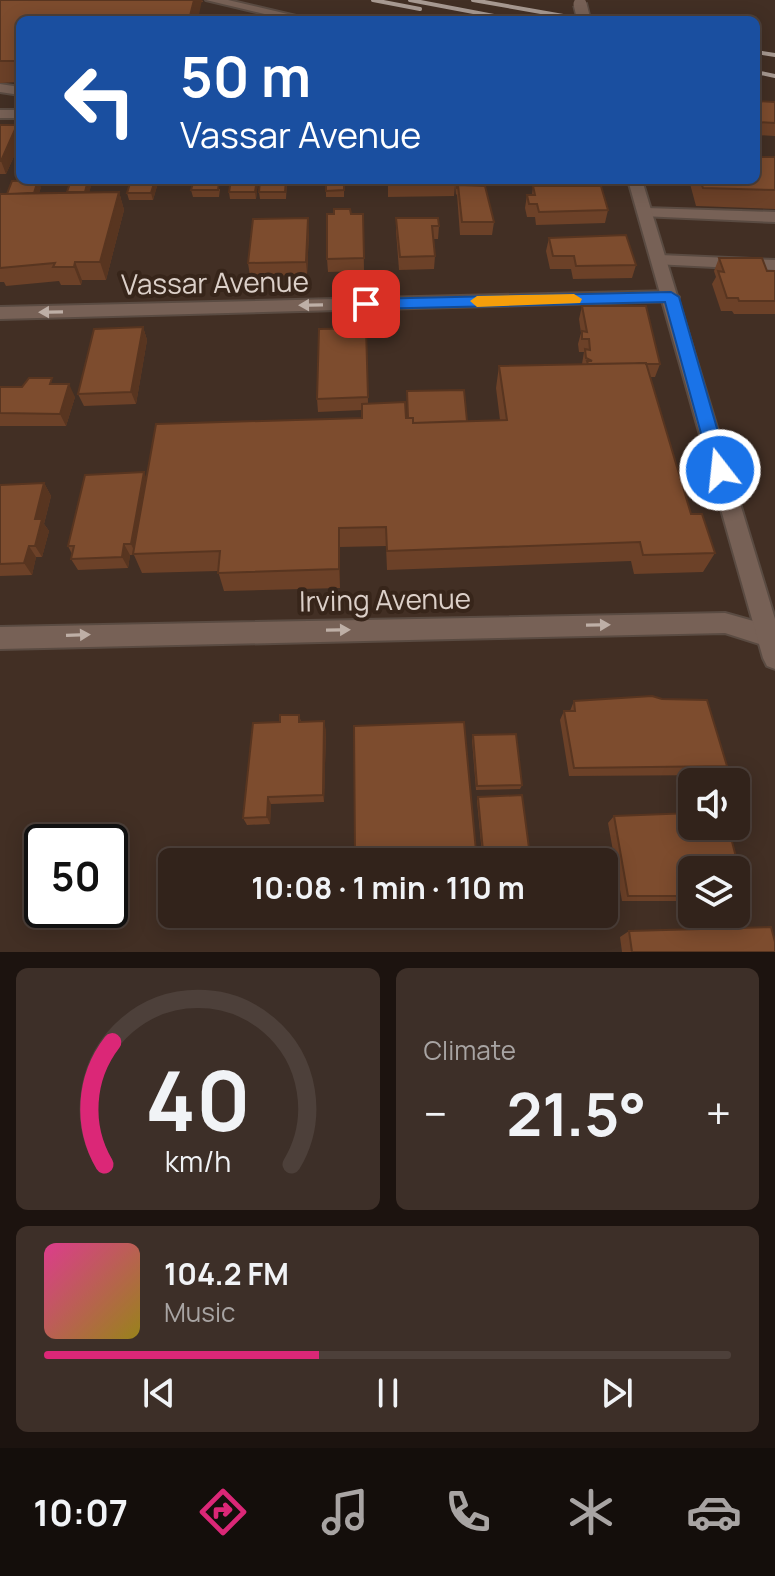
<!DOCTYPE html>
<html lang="en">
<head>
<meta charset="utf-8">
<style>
  :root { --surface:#32231b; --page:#3d2f28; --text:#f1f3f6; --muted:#a8a4a3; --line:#4d403a; --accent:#db2777 }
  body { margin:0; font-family:Manrope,sans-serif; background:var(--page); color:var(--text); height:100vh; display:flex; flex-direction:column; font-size:30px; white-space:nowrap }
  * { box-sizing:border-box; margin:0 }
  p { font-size:26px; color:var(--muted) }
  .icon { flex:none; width:44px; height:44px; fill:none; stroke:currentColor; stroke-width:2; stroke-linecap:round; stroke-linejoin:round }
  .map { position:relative; height:952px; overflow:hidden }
  .sheet { display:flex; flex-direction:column; gap:16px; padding:16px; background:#1c130f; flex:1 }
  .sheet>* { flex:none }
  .guide { position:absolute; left:16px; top:16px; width:744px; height:168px; border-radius:12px; box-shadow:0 4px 20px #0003,0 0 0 2px var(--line); background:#1a4fa0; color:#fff; overflow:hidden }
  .tools { position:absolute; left:678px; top:768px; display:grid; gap:16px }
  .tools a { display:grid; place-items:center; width:72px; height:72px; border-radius:12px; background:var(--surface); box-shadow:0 4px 20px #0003,0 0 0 2px var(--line); font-size:40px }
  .speed { position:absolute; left:24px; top:824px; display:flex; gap:16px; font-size:40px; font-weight:700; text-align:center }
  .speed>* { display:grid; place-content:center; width:104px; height:104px; border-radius:50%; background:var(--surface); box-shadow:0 4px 20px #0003,0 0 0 2px var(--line); line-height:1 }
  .speed .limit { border:4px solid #111; border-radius:12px; background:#fff; color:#111 }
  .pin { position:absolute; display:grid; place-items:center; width:68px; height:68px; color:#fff; margin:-34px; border-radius:16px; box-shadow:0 4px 12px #0006 }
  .me { position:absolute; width:88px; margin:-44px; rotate:344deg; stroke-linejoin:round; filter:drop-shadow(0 0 6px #0008) }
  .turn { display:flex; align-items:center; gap:28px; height:168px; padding:0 32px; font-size:36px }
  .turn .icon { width:104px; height:104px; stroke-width:2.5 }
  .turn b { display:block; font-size:56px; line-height:68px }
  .big { font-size:60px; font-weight:700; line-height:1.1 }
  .sheet .card { flex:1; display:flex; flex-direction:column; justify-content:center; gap:12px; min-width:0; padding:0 28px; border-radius:12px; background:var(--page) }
  .sheet .dial { align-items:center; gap:0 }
  .dial svg { height:208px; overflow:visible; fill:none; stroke:var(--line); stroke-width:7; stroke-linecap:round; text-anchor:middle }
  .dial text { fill:var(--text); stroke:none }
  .song { display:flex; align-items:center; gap:24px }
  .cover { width:96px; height:96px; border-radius:12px; background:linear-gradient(135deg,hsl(330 70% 55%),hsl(50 70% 35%)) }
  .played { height:8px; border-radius:4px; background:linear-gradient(90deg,var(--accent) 40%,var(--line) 40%) }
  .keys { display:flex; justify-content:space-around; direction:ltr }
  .heat { display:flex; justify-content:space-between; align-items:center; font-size:44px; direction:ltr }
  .sheet .tiles { flex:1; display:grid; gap:16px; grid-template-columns:1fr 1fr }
  .card:last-child { grid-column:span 2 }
  .trip { position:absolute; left:158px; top:848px; width:460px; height:80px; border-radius:12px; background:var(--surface); box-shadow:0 4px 20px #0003,0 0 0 2px var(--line); font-weight:700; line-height:80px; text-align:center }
  .dock { display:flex; height:128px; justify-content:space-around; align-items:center; background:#140e0b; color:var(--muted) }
  .dock .icon { width:56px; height:56px }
  .dock .active { color:var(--accent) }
  .dock b { font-size:36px; color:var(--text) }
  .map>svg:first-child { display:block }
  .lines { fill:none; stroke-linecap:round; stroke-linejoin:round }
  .service-casing { stroke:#5a4b42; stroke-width:4 }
  .minor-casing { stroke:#5a4b42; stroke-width:4 }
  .secondary-casing { stroke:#5a4b42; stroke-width:4 }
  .service { fill:#776156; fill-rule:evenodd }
  .minor { fill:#776156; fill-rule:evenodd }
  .secondary { fill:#776156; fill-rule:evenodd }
  .rail { stroke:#a89a92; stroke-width:4 }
  .secondary-bridge-casing { stroke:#5a4b42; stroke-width:16; stroke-linecap:butt }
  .secondary-bridge { stroke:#776156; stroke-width:13 }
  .wall { fill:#6c4128 }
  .shaded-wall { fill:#583520 }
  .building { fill:#7d4c2e; stroke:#583520; stroke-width:2 }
  .oneway { fill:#beafa6 }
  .route { fill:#1a73e8; stroke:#114b97; stroke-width:2 }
  .slow { fill:#f59e0b }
  .labels { text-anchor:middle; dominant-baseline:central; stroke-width:8; stroke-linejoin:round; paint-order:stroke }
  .street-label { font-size:28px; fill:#dcd0c9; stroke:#37251a }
</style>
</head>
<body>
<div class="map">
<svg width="775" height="952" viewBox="0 0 775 952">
  <rect width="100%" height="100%" fill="#422f24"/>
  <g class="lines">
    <g class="service-casing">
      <path id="service" d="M206,0H228L313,20H290Z
        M0,84L20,87V95L0,92Z
        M646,208L775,212V222L641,216L638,213Z
        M660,255L775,260V270L654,264L652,260Z"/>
    </g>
    <g class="minor-casing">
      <path id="minor" d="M671,291L679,297L677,301L0,319V307Z
        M725,613L775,627V649L725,633L0,649V627Z"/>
    </g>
    <g class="secondary-casing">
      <path id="secondary" d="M0,110H20V118H0Z
        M628,180H642L775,619V669L767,666L763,658Z"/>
    </g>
    <use href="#service" class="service"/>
    <use href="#minor" class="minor"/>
    <use href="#secondary" class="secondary"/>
    <path class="rail" d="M373,0L420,9
      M410,0L515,20
      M473,0L586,20
      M756,52L775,55
      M756,72L775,76"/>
    <g class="secondary-bridge-casing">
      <path id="secondary-bridge" d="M580,4L584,20"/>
    </g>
    <use href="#secondary-bridge" class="secondary-bridge"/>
  </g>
  <path class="wall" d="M0,0H202L203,2L20,20V82L0,83Z
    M756,101L775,102V136L756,135Z
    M0,125H17L20,133V143L6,174H0Z
    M775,157V209L696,206L689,180H756Z
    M200,180H258L256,199H230L229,192L231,180Z
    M260,180H287L286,199H260L259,192Z
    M326,180H344V197H326Z
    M388,180H484L494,222L492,235H460L457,194L456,195L455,185L454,196L388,197Z
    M520,180H597L596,185H522Z
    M91,186L89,192H119L124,210L106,280H82L81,285H61L59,281L6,286L4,282H0V195L41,187L39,193L67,192Z
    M157,186L153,200H129L127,193Z
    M533,186L608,210L605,223L536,225L535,217H527L525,208L527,195H532Z
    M220,189L219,197H193L191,190Z
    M351,214H363L364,271L328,272L327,259Z
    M396,218L439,226L438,239H434L435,256L434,269L399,270L396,231Z
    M309,231L307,275L250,276L248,263Z
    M549,238L636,265L632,278L573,279L571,269H550L546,251Z
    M719,258L767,271H775V314H734L732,311H721L712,284L716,277L714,271Z
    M582,306L660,364L655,377H650L691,514L715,553L703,572L634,574L631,561L387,570L386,546L340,547V588L224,591L218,571L142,573L134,555H130L128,568L78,570L71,559L72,554L68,546L146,479L362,418V410L318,412L317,399L366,328L368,403L407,418V391L467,421L500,420L496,388L499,366L582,364L584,352H579L578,344L581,333L579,319Z
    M143,327L147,340L136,404L84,406L78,394Z
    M55,384L75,397L66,426H0V387H22Z
    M44,483L51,496L44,524L49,531L42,557H36L32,575L0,576V485Z
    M574,701L727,766L719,775L569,776L560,720L564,711H570Z
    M299,715L301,722L326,730L324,802L271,804L270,824L247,825L243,818L280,722Z
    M473,735L522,785L520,789L476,790L472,740Z
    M478,797L529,848L527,851L482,854L477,801Z
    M692,813V826H728L744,888L736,893V870H692V895H689L681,901H622L608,823L614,816Z
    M629,931L775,952H622L620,937Z"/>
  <path class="shaded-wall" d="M194,0H202L198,20H189Z
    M17,125L20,133V143L6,174L1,161Z
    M38,180L41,187L36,203L33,196Z
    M88,180L91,186L87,201L84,194Z
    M155,180L157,186L153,200L151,193Z
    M257,180L258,184L256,199L255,192Z
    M119,192L124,210L106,280L100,262Z
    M308,218L309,231L307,275L306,262Z
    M75,262L82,280L81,285L74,267Z
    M143,327L147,340L136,404L131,392Z
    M69,384L75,397L66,426L60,414Z
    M144,472L149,484L136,555L131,544Z
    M44,483L51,496L44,524L49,531L42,557L35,546V519Z
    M339,528L340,547V588L339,569Z
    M124,544L130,555L128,568L122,557Z
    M29,546L36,557L32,575L24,563Z
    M324,721L326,730L324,802L323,795Z
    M268,797L271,804L270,824L267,817Z"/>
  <path class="building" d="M0,0H194L189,20H20V61H0Z
    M756,101L775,102V123L756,122Z
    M0,125H17L1,161H0Z
    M756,157H775V190L703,188L700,180H756Z
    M38,180L34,193L7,194L12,181Z
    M71,180H88L85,192H67Z
    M131,180H155L151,193H127Z
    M231,180H257L255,192H229Z
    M260,180H286L285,192H259Z
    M326,180H344V190L326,191Z
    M456,180H484L485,186L458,185V188H457Z
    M219,182L218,190H191L193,183Z
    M458,185L485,186L494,222H462Z
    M533,186H601L608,210L539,212L537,204H529L527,195H535Z
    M119,192L100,262H75L74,267H53L55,263L0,268V194Z
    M334,209H350L351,214H363L364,258L327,259V214H334Z
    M308,218L306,262L248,263L253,219Z
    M396,218H438L439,226H432L435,256L400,257Z
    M626,235L636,265L576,266L574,256H553L549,238Z
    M719,258H762L767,271H775V301H739L738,298H727L718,271L724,272Z
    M582,306H646L660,364H646V363L588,364L587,361H592L586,358L585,349L590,350L589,339H582V331L587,332Z
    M143,327L131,392L78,394L94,329Z
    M366,328L368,397L317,399L319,329Z
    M646,363L691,514H702L715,553L643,555L640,542L387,551L386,527L339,528V569L218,573L220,551L133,554L156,424L362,418V404L405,402L406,418H413V423L507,420L499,366Z
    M29,378H52L50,384H69L60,414L0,413V387H22Z
    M464,390L467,421L413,423V418H408L407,391Z
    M144,472L131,544H124L122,557L71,559L74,546H68L85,475Z
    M44,483L35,519H42L35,546H29L24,563L0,564V485Z
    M652,696L662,699L707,700L727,766L574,768L564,711H575L574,701Z
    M280,715H299V722L324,721L323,795L268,797L267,817L243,818L253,723L280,722Z
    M464,722L477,862H350L351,856H355L354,726Z
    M516,734L522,785L477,786L473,735Z
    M522,795L529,848L483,851L478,797Z
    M692,813V826H728L744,888H736V870H692V890H687L689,896H628L614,816Z
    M771,927L775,942V952H632L629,931Z"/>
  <defs><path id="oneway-solid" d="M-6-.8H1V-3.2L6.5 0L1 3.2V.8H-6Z" transform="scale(2)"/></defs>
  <g class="oneway">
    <use href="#oneway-solid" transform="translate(311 305) rotate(179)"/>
    <use href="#oneway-solid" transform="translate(51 312) rotate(179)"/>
    <use href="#oneway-solid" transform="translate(598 625) rotate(-1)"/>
    <use href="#oneway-solid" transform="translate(338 630) rotate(-1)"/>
    <use href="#oneway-solid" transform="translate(78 635) rotate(-2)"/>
  </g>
  <path class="route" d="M671,292L679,297L729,470L720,477L711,470L665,302L366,309L359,304L366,299Z"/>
  <path class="slow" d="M574,294L582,299L580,303L477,307L470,301L477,296Z"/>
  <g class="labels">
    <g class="street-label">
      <text transform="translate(215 282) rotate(-1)">Vassar Avenue</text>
      <text transform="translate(385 599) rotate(-1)">Irving Avenue</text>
    </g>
  </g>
</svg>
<div class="tools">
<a><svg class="icon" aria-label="sound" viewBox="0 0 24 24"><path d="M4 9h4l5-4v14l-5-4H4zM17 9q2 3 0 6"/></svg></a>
<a><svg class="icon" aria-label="layers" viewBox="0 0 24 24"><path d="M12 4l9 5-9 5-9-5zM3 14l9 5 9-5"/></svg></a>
</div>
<div class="speed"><div class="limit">50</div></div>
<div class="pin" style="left:366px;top:304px;background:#d93025"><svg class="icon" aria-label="arrive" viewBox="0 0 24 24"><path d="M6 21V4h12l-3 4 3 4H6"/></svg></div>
<svg class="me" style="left:720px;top:470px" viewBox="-20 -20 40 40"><circle r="17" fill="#1a73e8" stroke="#fff" stroke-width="3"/><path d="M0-11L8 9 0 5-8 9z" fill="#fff"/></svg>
<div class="trip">10:08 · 1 min · 110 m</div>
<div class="guide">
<div class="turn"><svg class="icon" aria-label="left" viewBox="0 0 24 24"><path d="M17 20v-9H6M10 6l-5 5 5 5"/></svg><div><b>50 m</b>Vassar Avenue</div></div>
</div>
</div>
<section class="sheet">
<div class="tiles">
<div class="card dial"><svg viewBox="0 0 100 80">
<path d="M14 69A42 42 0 1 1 86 69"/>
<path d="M14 69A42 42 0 0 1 17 22" stroke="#db2777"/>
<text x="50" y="56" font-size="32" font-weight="700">40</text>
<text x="50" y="72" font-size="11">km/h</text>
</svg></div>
<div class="card"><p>Climate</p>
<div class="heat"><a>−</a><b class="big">21.5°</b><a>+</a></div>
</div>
<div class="card">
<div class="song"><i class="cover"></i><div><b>104.2 FM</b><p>Music</p></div></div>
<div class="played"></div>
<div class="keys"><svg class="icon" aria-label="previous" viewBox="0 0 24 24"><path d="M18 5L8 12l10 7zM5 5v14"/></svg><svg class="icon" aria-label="pause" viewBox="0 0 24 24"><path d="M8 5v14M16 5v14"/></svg><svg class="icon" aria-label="next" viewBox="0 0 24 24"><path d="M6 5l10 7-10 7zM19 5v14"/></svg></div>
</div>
</div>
</section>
<nav class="dock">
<b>10:07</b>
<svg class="icon active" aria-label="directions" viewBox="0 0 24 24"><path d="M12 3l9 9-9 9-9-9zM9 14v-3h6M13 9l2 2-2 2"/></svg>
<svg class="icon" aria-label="music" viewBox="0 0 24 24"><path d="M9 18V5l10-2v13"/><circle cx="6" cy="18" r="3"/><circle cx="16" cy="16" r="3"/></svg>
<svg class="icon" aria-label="phone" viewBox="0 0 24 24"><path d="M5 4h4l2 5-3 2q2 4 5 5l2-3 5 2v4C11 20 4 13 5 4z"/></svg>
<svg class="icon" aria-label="climate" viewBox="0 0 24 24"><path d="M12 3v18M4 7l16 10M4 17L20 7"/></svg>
<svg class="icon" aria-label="car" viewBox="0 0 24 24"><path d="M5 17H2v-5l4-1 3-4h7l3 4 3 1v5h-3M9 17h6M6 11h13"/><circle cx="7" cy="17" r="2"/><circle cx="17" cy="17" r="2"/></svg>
</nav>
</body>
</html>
